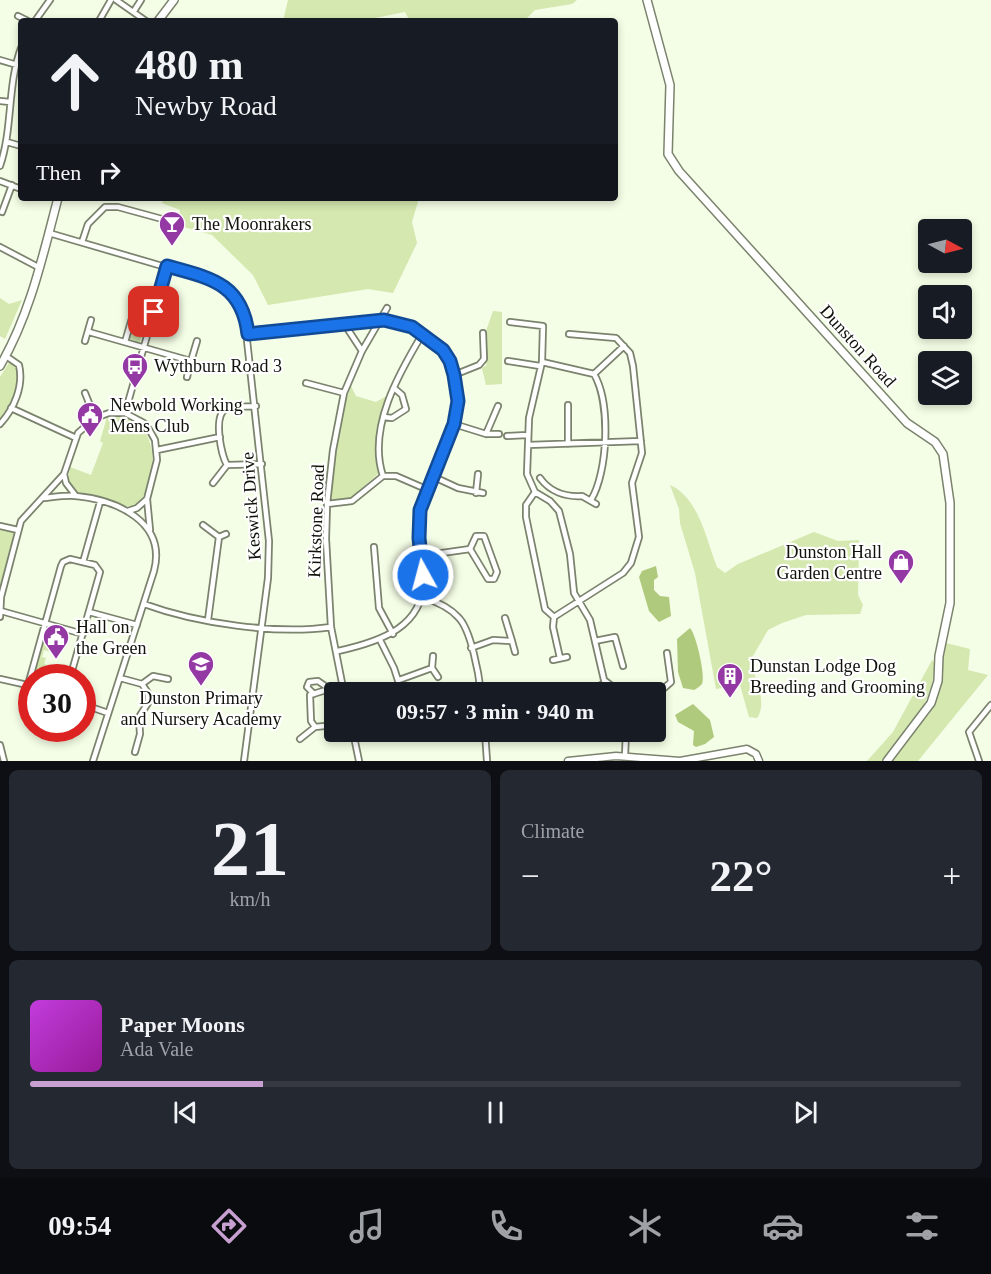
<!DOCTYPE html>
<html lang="en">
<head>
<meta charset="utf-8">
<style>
  :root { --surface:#171b24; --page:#242831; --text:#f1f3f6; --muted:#9ea1a6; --line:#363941; --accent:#c79fd1 }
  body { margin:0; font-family:"Times New Roman",serif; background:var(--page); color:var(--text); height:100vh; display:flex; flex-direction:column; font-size:22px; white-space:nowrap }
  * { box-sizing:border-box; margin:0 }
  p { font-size:20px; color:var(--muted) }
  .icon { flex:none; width:33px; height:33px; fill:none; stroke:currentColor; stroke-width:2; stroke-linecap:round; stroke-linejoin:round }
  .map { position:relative; height:761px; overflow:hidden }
  .details { display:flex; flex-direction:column; gap:9px; padding:9px; background:#0d0f14; flex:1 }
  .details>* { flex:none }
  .hud { position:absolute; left:18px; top:18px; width:600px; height:183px; border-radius:6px; box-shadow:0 3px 9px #0003; background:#171b24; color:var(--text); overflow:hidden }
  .needle { width:39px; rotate:97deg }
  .tools { position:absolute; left:918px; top:219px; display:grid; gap:12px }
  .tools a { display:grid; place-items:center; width:54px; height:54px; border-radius:6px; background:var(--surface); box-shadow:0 3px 9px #0003; font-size:30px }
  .speed { position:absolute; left:18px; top:664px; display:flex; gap:12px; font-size:30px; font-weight:700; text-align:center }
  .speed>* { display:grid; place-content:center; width:78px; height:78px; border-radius:50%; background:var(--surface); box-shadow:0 3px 9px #0003; line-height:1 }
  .speed .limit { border:9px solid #d22; background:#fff; color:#111 }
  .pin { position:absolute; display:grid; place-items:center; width:51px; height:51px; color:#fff; margin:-26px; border-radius:12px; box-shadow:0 3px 9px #0006 }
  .me { position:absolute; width:66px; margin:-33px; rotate:353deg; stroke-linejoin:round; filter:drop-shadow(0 0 4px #0008) }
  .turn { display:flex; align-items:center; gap:21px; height:126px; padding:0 18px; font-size:27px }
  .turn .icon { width:78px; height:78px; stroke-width:2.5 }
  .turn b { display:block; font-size:42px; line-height:51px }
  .then { display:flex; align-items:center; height:57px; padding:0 18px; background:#0003; gap:12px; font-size:22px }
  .big { font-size:45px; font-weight:800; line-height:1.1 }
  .details .card { flex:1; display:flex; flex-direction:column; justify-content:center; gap:9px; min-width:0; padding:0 21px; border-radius:9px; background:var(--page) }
  .details .dial { align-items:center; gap:0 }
  .dial b { font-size:78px; line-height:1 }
  .song { display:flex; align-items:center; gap:18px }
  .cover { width:72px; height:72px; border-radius:9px; background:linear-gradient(135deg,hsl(290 70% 55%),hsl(300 70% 35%)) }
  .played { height:6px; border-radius:3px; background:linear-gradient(90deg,var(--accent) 25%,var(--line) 25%) }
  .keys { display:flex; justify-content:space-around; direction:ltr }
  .heat { display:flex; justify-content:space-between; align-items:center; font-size:33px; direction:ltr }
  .details .tiles { flex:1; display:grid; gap:9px; grid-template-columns:1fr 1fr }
  .card:last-child { grid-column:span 2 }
  .trip { position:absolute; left:324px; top:682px; width:342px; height:60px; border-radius:6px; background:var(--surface); box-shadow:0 3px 9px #0003; font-weight:800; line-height:60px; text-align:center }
  .tabs { display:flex; height:96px; justify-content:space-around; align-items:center; background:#090b0e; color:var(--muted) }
  .tabs .icon { width:42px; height:42px }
  .tabs .on { color:var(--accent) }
  .tabs b { font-size:27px; color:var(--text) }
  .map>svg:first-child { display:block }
  .green { fill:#d4e8af }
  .water { fill:#b0ca7d }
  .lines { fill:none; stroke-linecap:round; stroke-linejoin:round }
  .minor-casing { stroke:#7b836e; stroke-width:8 }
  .tertiary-casing { stroke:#7b836e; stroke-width:9 }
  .secondary-casing { stroke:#7b836e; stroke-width:10 }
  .minor { stroke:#fff; stroke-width:4.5 }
  .tertiary { stroke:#fff; stroke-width:6 }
  .secondary { stroke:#fff; stroke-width:7 }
  .route-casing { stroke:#114b97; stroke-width:15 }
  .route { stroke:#1a73e8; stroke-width:10 }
  .labels { text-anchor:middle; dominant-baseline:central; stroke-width:4.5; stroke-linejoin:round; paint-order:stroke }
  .poi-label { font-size:18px; fill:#11130b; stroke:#fff; text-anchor:start }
  .street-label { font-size:18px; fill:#11130b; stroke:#fff }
</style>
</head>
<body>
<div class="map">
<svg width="991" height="761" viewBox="0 0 991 761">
  <rect width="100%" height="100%" fill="#f4fde5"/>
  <path class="green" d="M288,0H577L572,4L535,10L524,21H410L405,12L360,21H283Z
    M164,198H419L412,222L417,243L393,293L368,289L268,305L253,275L212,235L177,225L180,210L162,203Z
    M148,295L155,297L139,344L133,340L130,342L128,337L134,319Z
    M0,298L9,304L22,300L5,339L0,336Z
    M493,311L502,312V384L486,385L482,368L487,365L485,362L486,331Z
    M10,361L18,370C19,389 11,405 0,420V377Z
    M351,386L356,396L376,402L390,394C378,416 375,447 379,473L351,498L333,501L330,495C334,458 338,419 351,386Z
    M115,415C167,418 158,497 131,507L78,492L68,480L70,467L91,475L103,443L100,441L107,417Z
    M670,485C699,498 706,539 717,567L725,573L738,564L814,532L838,541L859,540L858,595L863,605L860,614L806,615L782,623L768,630L750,661C755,677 768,703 757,718L749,717L740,685L716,689L695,573L680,523L679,509Z
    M0,528L14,533L0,591Z
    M50,627L68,632L66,640L59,639L55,653L44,650L42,657L46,658L44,664L67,671L72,661L67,678H32L46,628Z
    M946,643L970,649L968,670L988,675L918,761H889L930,713Z
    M932,660L935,663C933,703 908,733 883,761H867L893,732Z"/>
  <path class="water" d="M656,566L658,577L654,580V590L660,596L669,597L671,616L659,622L649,611L639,577L642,571Z
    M690,628C696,634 706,677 702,684C700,686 696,689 694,690L683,688L678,672L677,639Z
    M693,704L710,720L714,737L705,744L696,747L693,745L694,731L678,722L675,715Z"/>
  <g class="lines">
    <g class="minor-casing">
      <path id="minor" d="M116,0L146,21
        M134,11L141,0
        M18,16L28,21
        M35,21L50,0
        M99,21L111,0
        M0,60L17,65
        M0,101L10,102
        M7,142L21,146
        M0,166C13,128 7,86 21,48
        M0,181L21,189
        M2,212L12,185
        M49,233L217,282L232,294L244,313L269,541L268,578L244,761
        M82,242L88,224L105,207H118L162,219
        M0,247L40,268
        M510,322L543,326L542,362L529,418L527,474L535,492L550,501L559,511L570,554L574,593L590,620L604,680L621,693
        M345,325L362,351
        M89,332L191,361L197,341
        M248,335C279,331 311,329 343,325C357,324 373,318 388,320C428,325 461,359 458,401C455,436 433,466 422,499C414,524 422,549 423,575C427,627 379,642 338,651
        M85,341L91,320
        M125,342L132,318L146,295L149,292L159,294
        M508,361L540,366
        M542,362L594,374C611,403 608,472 591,500
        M594,374L624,346
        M454,375L479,365L484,359L483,333
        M187,377L191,361
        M306,383L344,393
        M85,393L95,418
        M568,405V444
        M256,406C247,407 234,406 226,409C213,415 221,455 227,465L262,464
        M11,408L76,438
        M125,413L167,266
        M384,417L392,418L406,409L402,395L394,388
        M0,424C14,409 24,386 19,365L6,356
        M454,424L486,434H499
        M486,434L498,406
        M507,436L527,435
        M528,445L641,441
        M157,450L220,437
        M64,474L66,483L76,496
        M383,476C367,428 399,373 423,333
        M432,476L458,488L483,493
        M540,478C550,492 566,497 582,496L596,504
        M213,483L227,465
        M535,492L526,505V517L545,609L554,617
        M476,493L478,474
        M44,498C54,497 66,495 76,496C117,500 167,522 154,571L93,761
        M327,504L352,501L383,476H396L426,489
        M128,511L137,508L147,499
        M203,525L219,537L226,534
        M0,526L18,530
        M374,547L379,608L393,634
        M421,556L470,549L488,579H494L497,572L484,536H476L470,549
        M83,562L100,502
        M422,596C435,602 448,606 458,617C471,629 479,675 481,693
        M144,604C196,623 276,635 331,627
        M1,611L83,634
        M89,612L137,625
        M0,617L1,597L21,521L64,474L78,433L95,418L109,413H125L144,423L150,431L155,440L157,460L147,499L150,530
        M505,618L512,641
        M208,620L219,537
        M380,640L394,668L402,693
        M595,641L615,637L623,666
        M471,648L493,640L512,641L515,652
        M560,658L553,627L554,617L623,573L631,563L639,537L632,483L642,453L633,366L630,353L616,338L569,334
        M553,660L567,657
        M432,668L438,677
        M120,678L142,684L148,693V703L139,717L140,734L135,752
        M0,679L32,686
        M399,680L432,668L433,656
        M142,684L153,676L168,679
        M28,685L61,566L63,562L70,559L95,565L100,572L70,678
        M522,691L523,693
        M344,693L331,627L326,539L327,504L333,450L344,393L362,351L387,308
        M588,693L606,682
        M649,693L662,690L671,682L667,653
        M314,694L307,687L309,682L318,681L328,688
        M82,704L108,713
        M334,725L315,727L311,721L310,695L342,685
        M353,732L359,761
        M485,732L487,761
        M300,739L315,727
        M0,745L4,761
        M625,756L626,732
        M979,761L969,732L991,705"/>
    </g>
    <g class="tertiary-casing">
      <path id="tertiary" d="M568,761L616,756L680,761L747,749L756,754L759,761"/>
    </g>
    <g class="secondary-casing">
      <path id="secondary" d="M647,0L670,85L668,154L679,171L907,423L935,442L943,454L950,503V603L939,656L938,681L931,703L887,761
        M158,21L174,0
        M0,366C30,315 43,255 58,198"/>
    </g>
    <use href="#minor" class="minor"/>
    <use href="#tertiary" class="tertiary"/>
    <use href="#secondary" class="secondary"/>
  </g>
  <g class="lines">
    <g class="route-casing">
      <path id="route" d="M154,312L167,266C210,278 242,283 248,334L384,320L412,327L443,350L450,361L454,375L458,401L454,424L420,510L419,538L423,575"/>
    </g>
    <use href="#route" class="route"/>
  </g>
  <defs>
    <g id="bar-pin" transform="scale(1.35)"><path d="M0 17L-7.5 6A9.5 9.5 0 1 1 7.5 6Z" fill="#9439a4" stroke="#fff"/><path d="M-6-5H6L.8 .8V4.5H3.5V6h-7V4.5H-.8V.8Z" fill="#fff"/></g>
    <g id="bus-pin" transform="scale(1.35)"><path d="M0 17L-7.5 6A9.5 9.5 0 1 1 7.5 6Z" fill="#9439a4" stroke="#fff"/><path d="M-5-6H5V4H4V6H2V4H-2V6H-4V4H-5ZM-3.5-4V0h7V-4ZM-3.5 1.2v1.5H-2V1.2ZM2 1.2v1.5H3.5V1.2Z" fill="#fff"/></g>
    <g id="civic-pin" transform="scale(1.35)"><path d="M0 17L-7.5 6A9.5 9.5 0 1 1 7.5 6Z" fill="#9439a4" stroke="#fff"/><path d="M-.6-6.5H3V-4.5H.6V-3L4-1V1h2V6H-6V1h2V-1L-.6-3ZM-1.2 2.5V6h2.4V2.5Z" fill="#fff"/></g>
    <g id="shop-pin" transform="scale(1.35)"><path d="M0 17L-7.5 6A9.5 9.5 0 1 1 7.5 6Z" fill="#9439a4" stroke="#fff"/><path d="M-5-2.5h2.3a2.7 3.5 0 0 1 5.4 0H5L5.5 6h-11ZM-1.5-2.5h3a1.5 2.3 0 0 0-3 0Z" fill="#fff"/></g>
    <g id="school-pin" transform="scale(1.35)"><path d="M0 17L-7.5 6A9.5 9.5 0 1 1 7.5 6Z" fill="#9439a4" stroke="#fff"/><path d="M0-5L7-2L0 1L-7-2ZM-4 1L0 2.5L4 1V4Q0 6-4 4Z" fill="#fff"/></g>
    <g id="building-pin" transform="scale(1.35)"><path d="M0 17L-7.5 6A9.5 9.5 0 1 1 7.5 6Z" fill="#9439a4" stroke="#fff"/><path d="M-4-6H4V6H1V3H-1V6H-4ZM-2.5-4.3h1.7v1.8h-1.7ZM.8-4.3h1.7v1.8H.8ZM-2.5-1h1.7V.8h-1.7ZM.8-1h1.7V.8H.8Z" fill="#fff"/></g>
  </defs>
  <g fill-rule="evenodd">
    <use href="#bar-pin" x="172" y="224"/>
    <use href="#bus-pin" x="135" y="366"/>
    <use href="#civic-pin" x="90" y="415"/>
    <use href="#shop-pin" x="901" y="562"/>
    <use href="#civic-pin" x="56" y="637"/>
    <use href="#school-pin" x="201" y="664"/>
    <use href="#building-pin" x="730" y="676"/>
  </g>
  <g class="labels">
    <g class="poi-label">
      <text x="192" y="224">The Moonrakers</text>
      <text x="154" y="366">Wythburn Road 3</text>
      <text x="110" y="405">Newbold Working<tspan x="110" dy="21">Mens Club</tspan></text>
      <text x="882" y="552" text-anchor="end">Dunston Hall<tspan x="882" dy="21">Garden Centre</tspan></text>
      <text x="76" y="627">Hall on<tspan x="76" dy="21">the Green</tspan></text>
      <text x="750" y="666">Dunstan Lodge Dog<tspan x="750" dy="21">Breeding and Grooming</tspan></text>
      <text x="201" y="698" text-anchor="middle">Dunston Primary<tspan x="201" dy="21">and Nursery Academy</tspan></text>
    </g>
    <g class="street-label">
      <text transform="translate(858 346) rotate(48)">Dunston Road</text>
      <text transform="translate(251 506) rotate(-94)">Keswick Drive</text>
      <text transform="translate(316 521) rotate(-88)">Kirkstone Road</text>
    </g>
  </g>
</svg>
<div class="tools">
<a><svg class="needle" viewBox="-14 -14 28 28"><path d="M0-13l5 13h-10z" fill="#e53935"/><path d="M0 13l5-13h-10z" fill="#9ea1a6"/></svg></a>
<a><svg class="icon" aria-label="sound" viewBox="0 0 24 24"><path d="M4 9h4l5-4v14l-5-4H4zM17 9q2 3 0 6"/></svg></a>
<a><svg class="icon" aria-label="layers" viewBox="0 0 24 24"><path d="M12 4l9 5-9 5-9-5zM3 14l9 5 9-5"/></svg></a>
</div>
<div class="speed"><div class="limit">30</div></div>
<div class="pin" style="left:154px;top:312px;background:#d93025"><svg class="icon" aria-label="arrive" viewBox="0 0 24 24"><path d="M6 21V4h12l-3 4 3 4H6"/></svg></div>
<svg class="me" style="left:423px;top:575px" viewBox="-20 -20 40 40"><circle r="17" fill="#1a73e8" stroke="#fff" stroke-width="3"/><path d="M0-11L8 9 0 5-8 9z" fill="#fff"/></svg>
<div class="trip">09:57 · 3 min · 940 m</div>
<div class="hud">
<div class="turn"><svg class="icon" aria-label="ahead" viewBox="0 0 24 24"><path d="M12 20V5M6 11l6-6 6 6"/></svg><div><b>480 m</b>Newby Road</div></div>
<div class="then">Then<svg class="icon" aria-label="right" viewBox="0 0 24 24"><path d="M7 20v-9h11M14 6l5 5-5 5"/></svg></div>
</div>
</div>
<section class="details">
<div class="tiles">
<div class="card dial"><b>21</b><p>km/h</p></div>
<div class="card"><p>Climate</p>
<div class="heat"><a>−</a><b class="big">22°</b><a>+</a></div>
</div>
<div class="card">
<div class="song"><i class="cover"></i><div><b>Paper Moons</b><p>Ada Vale</p></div></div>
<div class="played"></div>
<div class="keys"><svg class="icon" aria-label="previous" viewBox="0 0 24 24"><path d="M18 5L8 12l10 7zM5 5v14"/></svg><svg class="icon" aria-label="pause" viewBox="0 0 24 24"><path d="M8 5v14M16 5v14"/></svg><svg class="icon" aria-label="next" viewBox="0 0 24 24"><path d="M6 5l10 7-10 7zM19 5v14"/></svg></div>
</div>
</div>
</section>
<nav class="tabs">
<b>09:54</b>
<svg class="icon on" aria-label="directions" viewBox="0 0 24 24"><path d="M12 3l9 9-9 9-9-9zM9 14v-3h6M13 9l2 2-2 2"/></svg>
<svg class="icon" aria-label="music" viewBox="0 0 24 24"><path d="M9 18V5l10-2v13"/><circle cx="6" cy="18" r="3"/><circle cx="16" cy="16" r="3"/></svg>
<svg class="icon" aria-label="phone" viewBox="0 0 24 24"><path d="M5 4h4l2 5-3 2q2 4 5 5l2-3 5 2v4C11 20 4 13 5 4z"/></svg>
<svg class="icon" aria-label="climate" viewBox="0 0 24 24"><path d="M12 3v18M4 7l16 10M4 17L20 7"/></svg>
<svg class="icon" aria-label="car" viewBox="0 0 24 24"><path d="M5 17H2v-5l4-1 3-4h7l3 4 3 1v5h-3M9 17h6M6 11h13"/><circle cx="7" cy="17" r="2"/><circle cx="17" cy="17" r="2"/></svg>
<svg class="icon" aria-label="filters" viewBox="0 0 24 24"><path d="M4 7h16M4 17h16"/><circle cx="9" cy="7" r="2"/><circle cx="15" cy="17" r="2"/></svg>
</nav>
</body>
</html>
